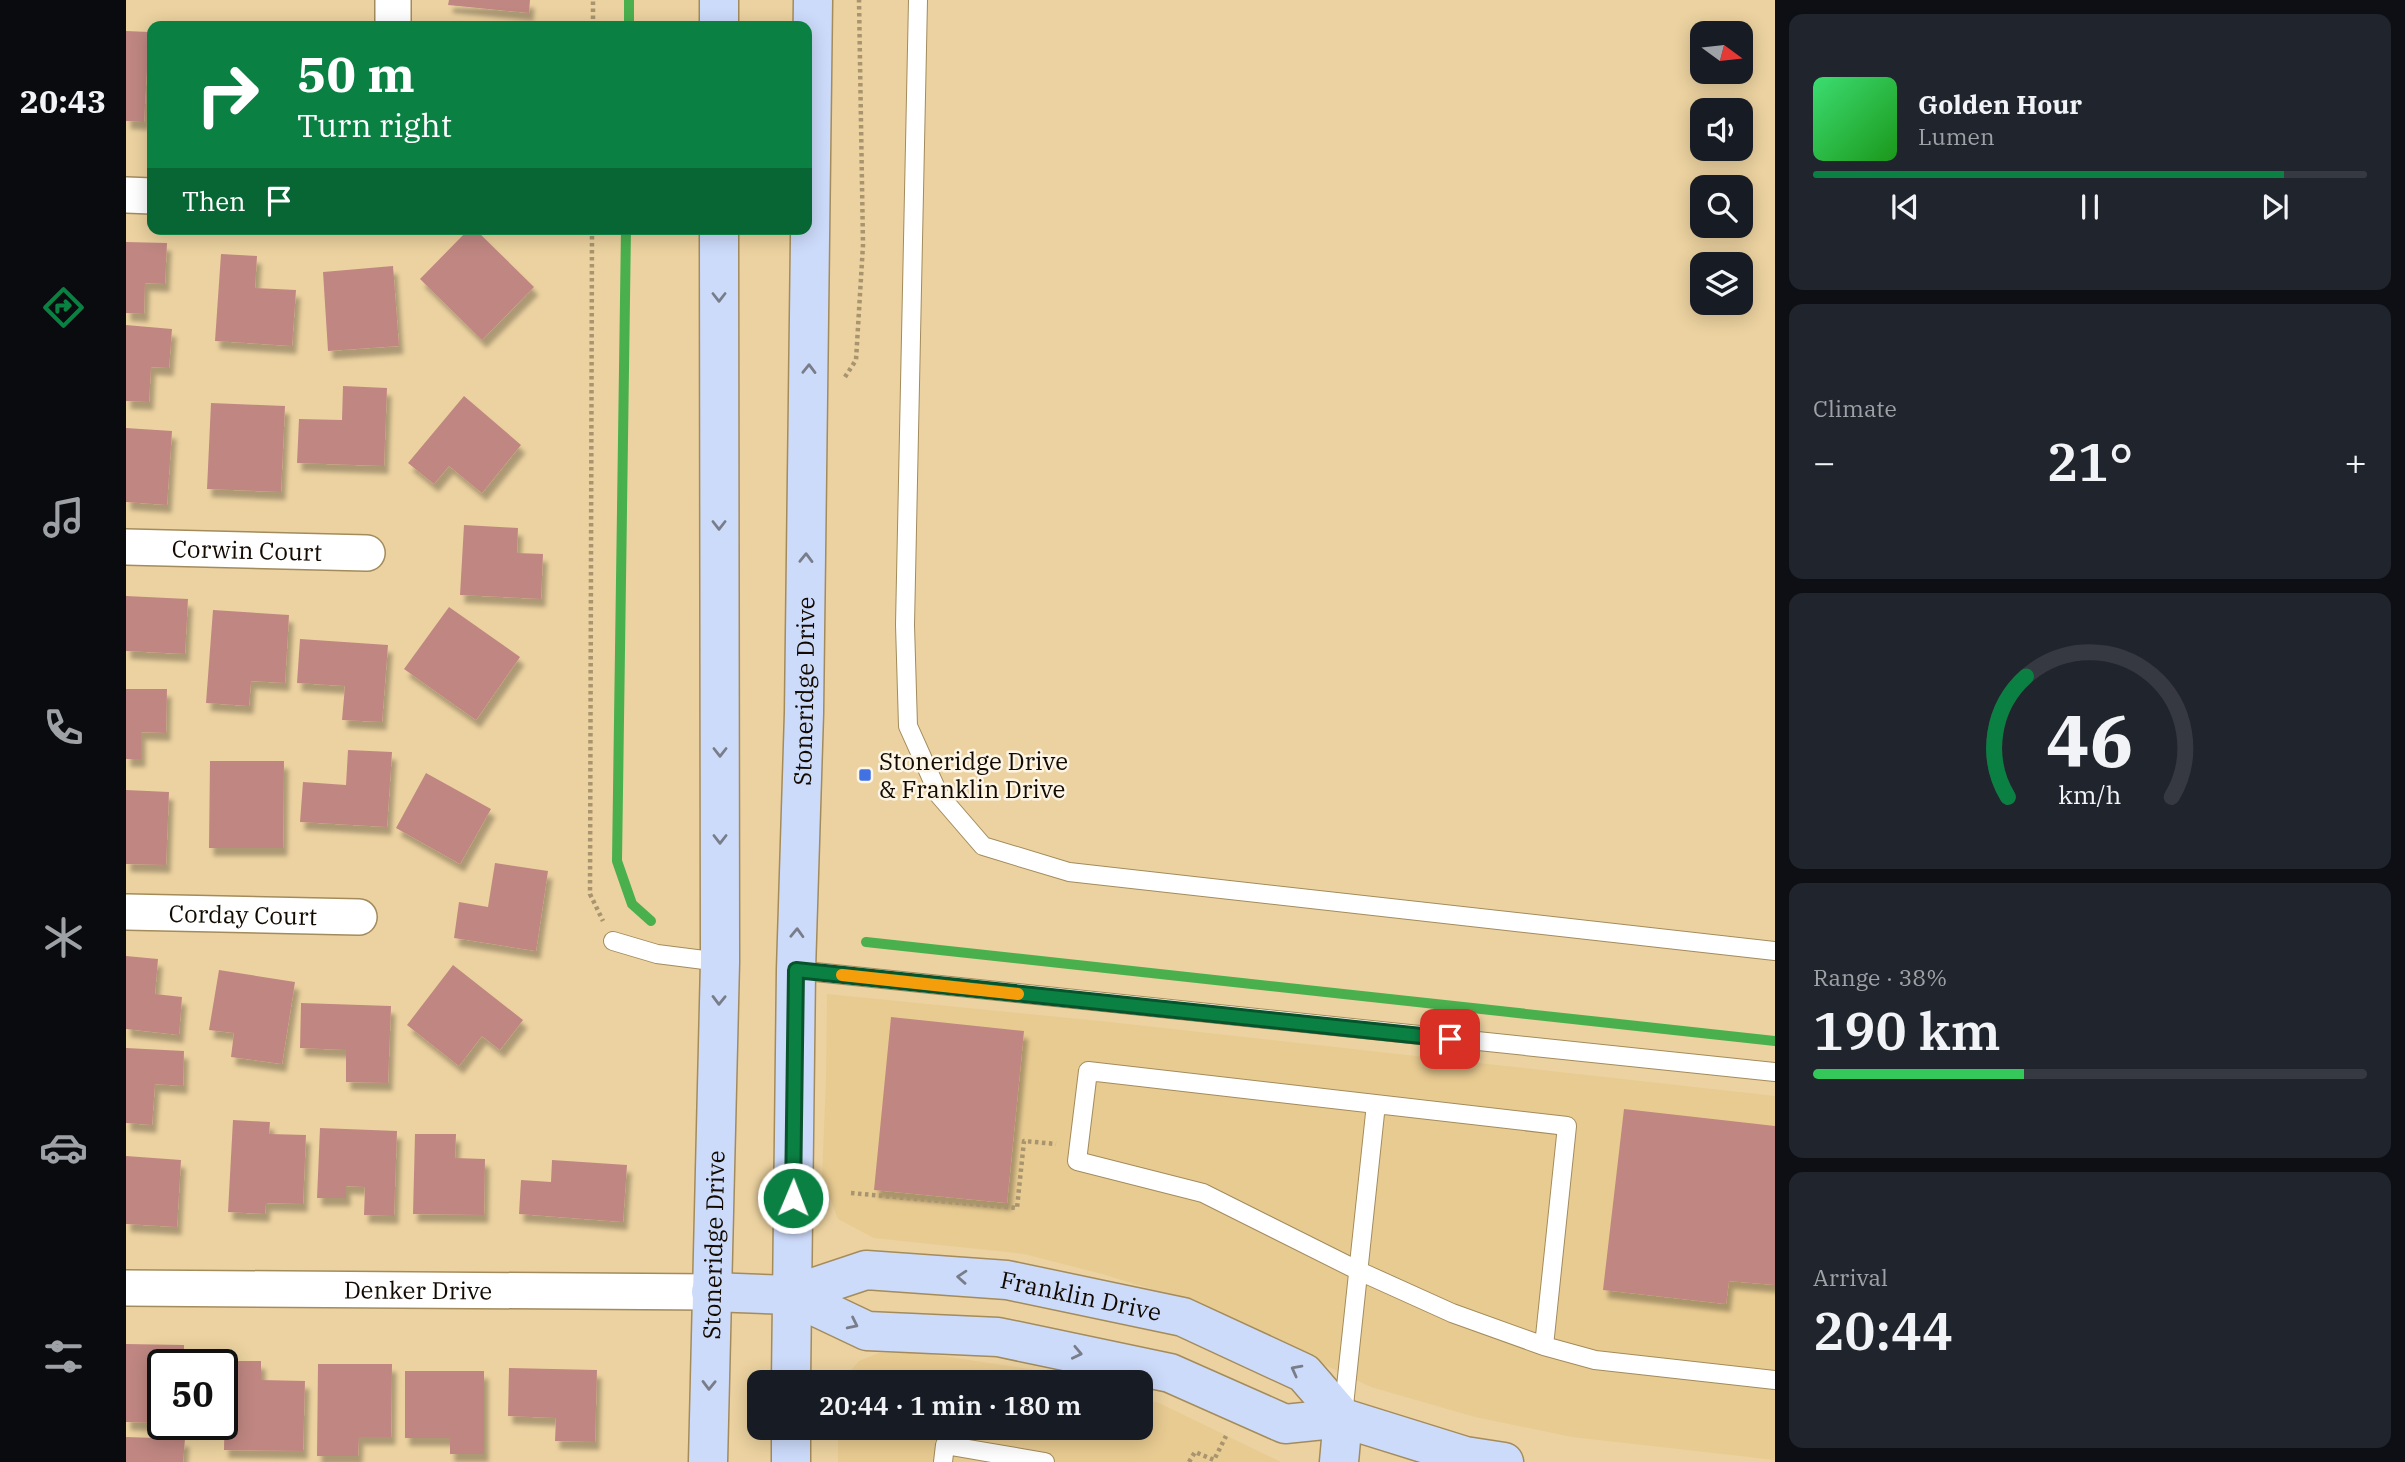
<!DOCTYPE html>
<html lang="en">
<head>
<meta charset="utf-8">
<style>
  :root { --surface:#171b24; --page:#20242c; --text:#f1f3f6; --muted:#9ea1a6; --line:#363941; --accent:#0b8043 }
  body { margin:0; font-family:"IBM Plex Serif",serif; background:var(--page); color:var(--text); height:100vh; display:flex; flex-direction:column; font-size:26px; white-space:nowrap }
  * { box-sizing:border-box; margin:0 }
  p { font-size:23px; color:var(--muted) }
  .icon { flex:none; width:38px; height:38px; fill:none; stroke:currentColor; stroke-width:2; stroke-linecap:round; stroke-linejoin:round }
  .map { position:relative; flex:1; overflow:hidden }
  .side { display:flex; flex-direction:column; gap:14px; padding:14px; background:#0d0f14; width:630px }
  .side>* { flex:none }
  .top-card { position:absolute; left:21px; top:21px; width:665px; height:214px; border-radius:14px; box-shadow:0 4px 18px #0003; background:#0b8043; color:#fff; overflow:hidden }
  .needle { width:46px; rotate:105deg }
  .tools { position:absolute; left:1564px; top:21px; display:grid; gap:14px }
  .tools a { display:grid; place-items:center; width:63px; height:63px; border-radius:14px; background:var(--surface); box-shadow:0 4px 18px #0003; font-size:35px }
  .speed { position:absolute; left:21px; top:1349px; display:flex; gap:14px; font-size:35px; font-weight:700; text-align:center }
  .speed>* { display:grid; place-content:center; width:91px; height:91px; border-radius:50%; background:var(--surface); box-shadow:0 4px 18px #0003; line-height:1 }
  .speed .limit { border:4px solid #111; border-radius:10px; background:#fff; color:#111 }
  .pin { position:absolute; display:grid; place-items:center; width:60px; height:60px; color:#fff; margin:-30px; border-radius:14px; box-shadow:0 4px 10px #0006 }
  .me { position:absolute; width:77px; margin:-38px; rotate:1deg; stroke-linejoin:round; filter:drop-shadow(0 0 5px #0008) }
  .turn { display:flex; align-items:center; gap:24px; height:147px; padding:0 35px; font-size:32px }
  .turn .icon { width:91px; height:91px; stroke-width:2.5 }
  .turn b { display:block; font-size:49px; line-height:60px }
  .then { display:flex; align-items:center; height:66px; padding:0 35px; background:#0003; gap:14px; font-size:26px }
  .big { font-size:52px; font-weight:600; line-height:1.1 }
  .side .tile { flex:1; display:flex; flex-direction:column; justify-content:center; gap:10px; min-width:0; padding:0 24px; border-radius:14px; background:var(--page) }
  .side .dial { align-items:center; gap:0 }
  .dial svg { height:182px; overflow:visible; fill:none; stroke:var(--line); stroke-width:7; stroke-linecap:round; text-anchor:middle }
  .dial text { fill:var(--text); stroke:none }
  .song { display:flex; align-items:center; gap:21px }
  .cover { width:84px; height:84px; border-radius:10px; background:linear-gradient(135deg,hsl(140 70% 55%),hsl(120 70% 35%)) }
  .played { height:7px; border-radius:4px; background:linear-gradient(90deg,var(--accent) 85%,var(--line) 85%) }
  .keys { display:flex; justify-content:space-around; direction:ltr }
  .heat { display:flex; justify-content:space-between; align-items:center; font-size:38px; direction:ltr }
  .charge { height:10px; border-radius:5px; background:linear-gradient(90deg,#34c759 38%,var(--line) 0) }
  .trip { position:absolute; left:621px; top:1370px; width:406px; height:70px; border-radius:14px; background:var(--surface); box-shadow:0 4px 18px #0003; font-weight:600; line-height:70px; text-align:center }
  main { display:flex; flex:1; min-height:0 }
  .menu { display:flex; flex-direction:column; width:126px; justify-content:space-around; align-items:center; background:#090b0e; color:var(--muted) }
  .menu .icon { width:49px; height:49px }
  .menu .on { color:var(--accent) }
  .menu b { font-size:32px; color:var(--text) }
  .map>svg:first-child { display:block }
  .built { fill:#e8cb91 }
  .lines { fill:none; stroke-linecap:round; stroke-linejoin:round }
  .stream { stroke:#4ab04e; stroke-width:10 }
  .building { fill:#c08782; filter:url(#shadow) }
  .lane-casing { stroke:#a38b5b; stroke-width:20 }
  .street-casing { stroke:#a38b5b; stroke-width:38 }
  .secondary-casing { stroke:#a38b5b; stroke-width:41 }
  .path { stroke:#a8946e; stroke-width:4.5; stroke-dasharray:3.5 3.5; stroke-linecap:butt }
  .lane { stroke:#fff; stroke-width:18 }
  .street { stroke:#fff; stroke-width:35 }
  .secondary { stroke:#cddbfb; stroke-width:38 }
  .oneway { stroke:#797d8a }
  .route-casing { stroke:#07532c; stroke-width:18 }
  .route { stroke:#0b8043; stroke-width:12 }
  .slow { stroke:#f59e0b; stroke-width:12 }
  .poi-dot { fill:#4172e3; stroke:#fdf6e7; stroke-width:2.5 }
  .labels { text-anchor:middle; dominant-baseline:central; stroke-width:5; stroke-linejoin:round; paint-order:stroke }
  .street-label { font-size:24px; fill:#120a00; stroke:#fdf6e7 }
  .poi-label { font-size:24px; fill:#120a00; stroke:#fdf6e7; text-anchor:start }
</style>
</head>
<body>
<main>
<nav class="menu">
<b>20:43</b>
<svg class="icon on" aria-label="directions" viewBox="0 0 24 24"><path d="M12 3l9 9-9 9-9-9zM9 14v-3h6M13 9l2 2-2 2"/></svg>
<svg class="icon" aria-label="music" viewBox="0 0 24 24"><path d="M9 18V5l10-2v13"/><circle cx="6" cy="18" r="3"/><circle cx="16" cy="16" r="3"/></svg>
<svg class="icon" aria-label="phone" viewBox="0 0 24 24"><path d="M5 4h4l2 5-3 2q2 4 5 5l2-3 5 2v4C11 20 4 13 5 4z"/></svg>
<svg class="icon" aria-label="climate" viewBox="0 0 24 24"><path d="M12 3v18M4 7l16 10M4 17L20 7"/></svg>
<svg class="icon" aria-label="car" viewBox="0 0 24 24"><path d="M5 17H2v-5l4-1 3-4h7l3 4 3 1v5h-3M9 17h6M6 11h13"/><circle cx="7" cy="17" r="2"/><circle cx="17" cy="17" r="2"/></svg>
<svg class="icon" aria-label="filters" viewBox="0 0 24 24"><path d="M4 7h16M4 17h16"/><circle cx="9" cy="7" r="2"/><circle cx="15" cy="17" r="2"/></svg>
</nav>
<div class="map">
<svg width="1649" height="1462" viewBox="0 0 1649 1462">
  <defs>
    <filter id="shadow"><feDropShadow dx="4.5" dy="8" stdDeviation="2" flood-color="#0004"/></filter>
  </defs>
  <rect width="100%" height="100%" fill="#ecd2a0"/>
  <path class="built" d="M701,994L984,1022L1649,1096V1460L1446,1437L1349,1417L1245,1387L1064,1301L976,1274L898,1254L748,1238L712,1219L696,1178L700,1079Z
    M753,1353H796L904,1369L967,1382H715L733,1361Z
    M1015,1398L1033,1403L1155,1462H712V1428H1015Z"/>
  <g class="lines">
    <path class="stream" d="M503,26V0
      M500,229L491,861L506,904L525,921
      M740,942L1649,1041"/>
  </g>
  <path class="building" d="M323,0H404L403,13L322,5Z
    M0,31L23,32L18,122L0,121Z
    M343,229H349L408,287L356,340L294,279Z
    M0,242L41,243L39,284L19,283L18,314L0,313Z
    M95,254L131,256L129,288L170,290L166,346L89,341Z
    M267,266L273,346L202,351L197,272Z
    M0,325L46,329L43,368L25,367L23,402L0,401Z
    M217,386L261,388L258,466L171,463L173,419L216,420Z
    M338,396L395,445L356,493L323,466L308,484L282,463Z
    M85,403L159,406L155,492L81,489Z
    M0,428L46,431L41,505L0,502Z
    M338,525L392,528L391,553L417,554L415,599L334,595Z
    M0,596L62,599L59,654L0,651Z
    M323,607L394,657L350,720L278,669Z
    M87,610L163,615L159,683L125,681L123,706L80,703Z
    M174,639L262,645L256,722L216,720L219,686L171,683Z
    M0,689H41L40,733L15,732V759H0Z
    M222,750L266,752L261,827L174,822L177,782L220,785Z
    M84,761H158L157,848H83Z
    M300,773L365,809L334,864L270,828Z
    M0,790L43,792L40,865L0,864Z
    M369,863L422,871L410,951L328,938L333,902L362,907Z
    M0,956L32,959L29,994L56,997L53,1035L0,1029Z
    M327,965L397,1020L374,1050L356,1036L333,1066L281,1025Z
    M93,970L169,982L156,1064L105,1057L108,1033L83,1030Z
    M175,1003L265,1006L262,1083L220,1082V1050L174,1048Z
    M765,1017L898,1031L881,1203L748,1190Z
    M0,1048L58,1051L57,1086L29,1084L26,1125L0,1123Z
    M1498,1109L1649,1126V1285L1603,1281L1600,1304L1477,1290Z
    M107,1120L144,1122L143,1134L180,1135L177,1204L140,1203L139,1214L102,1212Z
    M194,1128L271,1131L268,1216L238,1215L239,1187L220,1186V1198H191Z
    M289,1134H330L329,1158L359,1159L358,1215L287,1214Z
    M0,1156L55,1160L51,1227L0,1224Z
    M426,1160L501,1165L497,1222L393,1214L395,1180L425,1182Z
    M0,1344L58,1345V1365H37V1381L32,1380L31,1423L0,1422Z
    M100,1361H135V1380L179,1381L177,1451L98,1450Z
    M192,1364H266L265,1437H233L232,1456H191Z
    M383,1368L471,1370L469,1442L429,1441L430,1418L382,1416Z
    M279,1371H358V1454H324V1438H279Z
    M0,1437L59,1439L57,1462H0Z"/>
  <g class="lines">
    <g class="lane-casing">
      <path id="lane" d="M792,0L779,625L782,726L813,795L857,846L943,872L1649,951
        M487,941L531,954L594,962
        M670,970L1649,1072
        M1418,1346L1441,1126L962,1071L951,1161L1077,1193L1233,1271L1326,1313L1418,1346L1469,1360L1649,1380
        M1217,1415L1250,1104
        M817,1462L819,1445L919,1462"/>
    </g>
    <g class="street-casing">
      <g id="street">
        <path d="M267,0V26"/>
        <path d="M0,195L26,196"/>
        <path id="s1" d="M0,547L241,553"/>
        <path id="s2" d="M0,912L233,917"/>
        <path id="s3" d="M0,1288L585,1292"/>
      </g>
    </g>
    <g class="secondary-casing">
      <g id="secondary">
        <path d="M593,0V26"/>
        <path id="s4" d="M585,1292L665,1295L740,1270L881,1280L1057,1317L1178,1373L1217,1418"/>
        <path d="M665,1295L741,1331L872,1337L1044,1373L1159,1424L1217,1418L1339,1456L1378,1462"/>
        <path id="s5" d="M665,1382L670,970L678,713L687,0"/>
        <path id="s6" d="M582,1462L594,962L593,229"/>
        <path d="M665,1462V1428"/>
        <path d="M1213,1462L1217,1418"/>
      </g>
    </g>
    <path class="path" d="M467,26V0
      M466,229L464,894L477,921
      M719,377L730,360L737,245L733,0
      M725,1193L891,1208L898,1141L930,1144
      M1063,1462L1069,1452L1088,1460L1100,1436"/>
    <use href="#lane" class="lane"/>
    <use href="#street" class="street"/>
    <use href="#secondary" class="secondary"/>
  </g>
  <defs><path id="oneway-chevron" d="M-2-3.5L2.5 0L-2 3.5" fill="none" stroke-width="1.6" stroke-linecap="round" stroke-linejoin="round" transform="scale(1.75)"/></defs>
  <g class="oneway">
    <use href="#oneway-chevron" transform="translate(593 297) rotate(90)"/>
    <use href="#oneway-chevron" transform="translate(683 369) rotate(-89)"/>
    <use href="#oneway-chevron" transform="translate(593 525) rotate(90)"/>
    <use href="#oneway-chevron" transform="translate(680 558) rotate(-89)"/>
    <use href="#oneway-chevron" transform="translate(594 752) rotate(90)"/>
    <use href="#oneway-chevron" transform="translate(594 839) rotate(90)"/>
    <use href="#oneway-chevron" transform="translate(671 933) rotate(-88)"/>
    <use href="#oneway-chevron" transform="translate(593 1000) rotate(91)"/>
    <use href="#oneway-chevron" transform="translate(836 1277) rotate(-176)"/>
    <use href="#oneway-chevron" transform="translate(727 1324) rotate(26)"/>
    <use href="#oneway-chevron" transform="translate(951 1353) rotate(12)"/>
    <use href="#oneway-chevron" transform="translate(1170 1370) rotate(-152)"/>
    <use href="#oneway-chevron" transform="translate(583 1385) rotate(91)"/>
  </g>
  <g class="lines">
    <g class="route-casing">
      <path id="route" d="M667,1198L670,970L1324,1039"/>
    </g>
    <use href="#route" class="route"/>
    <path class="slow" d="M716,975L892,994"/>
  </g>
  <rect class="poi-dot" x="732" y="768" width="14" height="14" rx="3.5"/>
  <g class="labels">
    <g class="street-label">
      <text stroke="none"><textPath href="#s1" startOffset="121">Corwin Court</textPath></text>
      <text stroke="none"><textPath href="#s5" startOffset="691">Stoneridge Drive</textPath></text>
      <text stroke="none"><textPath href="#s2" startOffset="117">Corday Court</textPath></text>
      <text stroke="none"><textPath href="#s6" startOffset="217">Stoneridge Drive</textPath></text>
      <text stroke="none"><textPath href="#s3" startOffset="292">Denker Drive</textPath></text>
      <text stroke="none"><textPath href="#s4" startOffset="376">Franklin Drive</textPath></text>
    </g>
    <g class="poi-label">
      <text x="753" y="761">Stoneridge Drive<tspan x="753" dy="28">&amp; Franklin Drive</tspan></text>
    </g>
  </g>
</svg>
<div class="tools">
<a><svg class="needle" viewBox="-14 -14 28 28"><path d="M0-13l5 13h-10z" fill="#e53935"/><path d="M0 13l5-13h-10z" fill="#9ea1a6"/></svg></a>
<a><svg class="icon" aria-label="sound" viewBox="0 0 24 24"><path d="M4 9h4l5-4v14l-5-4H4zM17 9q2 3 0 6"/></svg></a>
<a><svg class="icon" aria-label="search" viewBox="0 0 24 24"><circle cx="10" cy="10" r="6"/><path d="M15 15l6 6"/></svg></a>
<a><svg class="icon" aria-label="layers" viewBox="0 0 24 24"><path d="M12 4l9 5-9 5-9-5zM3 14l9 5 9-5"/></svg></a>
</div>
<div class="speed"><div class="limit">50</div></div>
<div class="pin" style="left:1324px;top:1039px;background:#d93025"><svg class="icon" aria-label="arrive" viewBox="0 0 24 24"><path d="M6 21V4h12l-3 4 3 4H6"/></svg></div>
<svg class="me" style="left:667px;top:1198px" viewBox="-20 -20 40 40"><circle r="17" fill="#0b8043" stroke="#fff" stroke-width="3"/><path d="M0-11L8 9 0 5-8 9z" fill="#fff"/></svg>
<div class="trip">20:44 · 1 min · 180 m</div>
<div class="top-card">
<div class="turn"><svg class="icon" aria-label="right" viewBox="0 0 24 24"><path d="M7 20v-9h11M14 6l5 5-5 5"/></svg><div><b>50 m</b>Turn right</div></div>
<div class="then">Then<svg class="icon" aria-label="arrive" viewBox="0 0 24 24"><path d="M6 21V4h12l-3 4 3 4H6"/></svg></div>
</div>
</div>
<section class="side">
<div class="tile">
<div class="song"><i class="cover"></i><div><b>Golden Hour</b><p>Lumen</p></div></div>
<div class="played"></div>
<div class="keys"><svg class="icon" aria-label="previous" viewBox="0 0 24 24"><path d="M18 5L8 12l10 7zM5 5v14"/></svg><svg class="icon" aria-label="pause" viewBox="0 0 24 24"><path d="M8 5v14M16 5v14"/></svg><svg class="icon" aria-label="next" viewBox="0 0 24 24"><path d="M6 5l10 7-10 7zM19 5v14"/></svg></div>
</div>
<div class="tile"><p>Climate</p>
<div class="heat"><a>−</a><b class="big">21°</b><a>+</a></div>
</div>
<div class="tile dial"><svg viewBox="0 0 100 80">
<path d="M14 69A42 42 0 1 1 86 69"/>
<path d="M14 69A42 42 0 0 1 22 16" stroke="#0b8043"/>
<text x="50" y="56" font-size="32" font-weight="700">46</text>
<text x="50" y="72" font-size="11">km/h</text>
</svg></div>
<div class="tile"><p>Range · 38%</p><b class="big">190 km</b><div class="charge"></div></div>
<div class="tile"><p>Arrival</p><b class="big">20:44</b></div>
</section>
</main>
</body>
</html>
